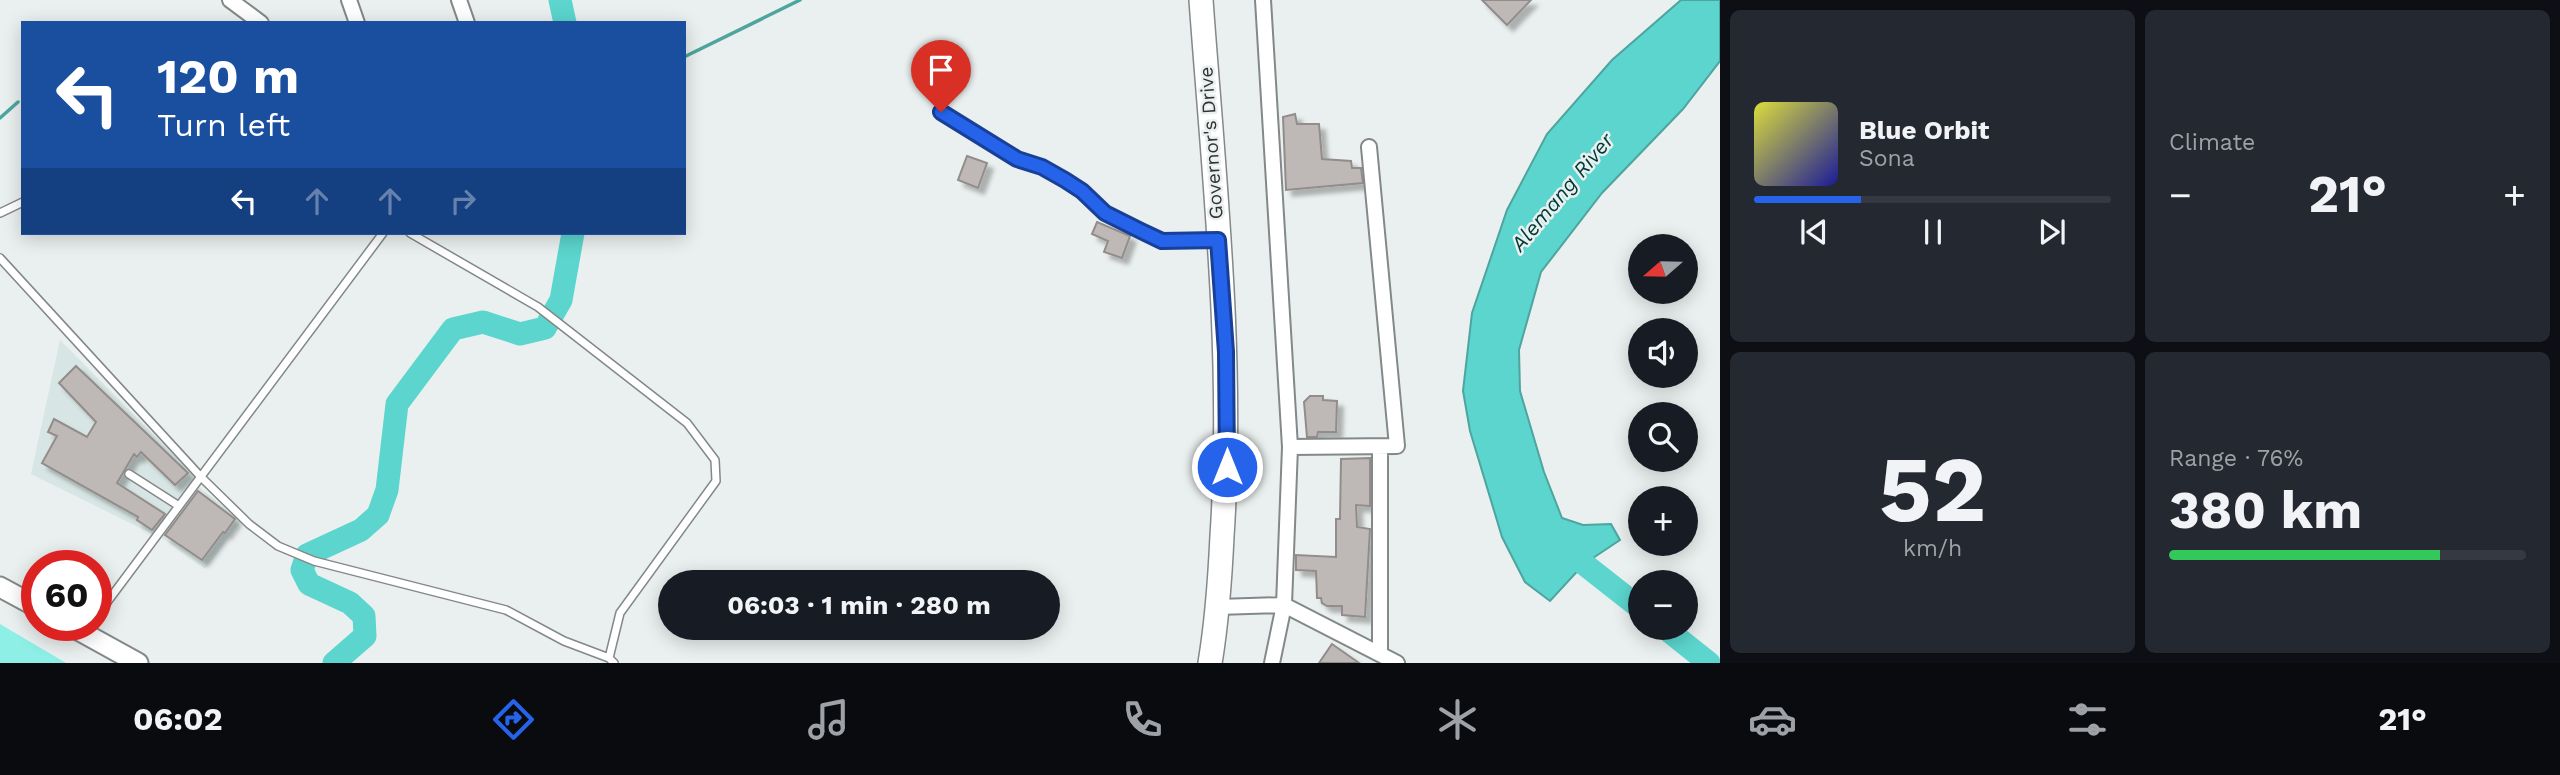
<!DOCTYPE html>
<html lang="en">
<head>
<meta charset="utf-8">
<style>
  :root { --surface:#171b24; --page:#242831; --text:#f1f3f6; --muted:#9ea1a6; --line:#363941; --accent:#2563eb }
  body { margin:0; font-family:"Work Sans",sans-serif; background:var(--page); color:var(--text); height:100vh; display:flex; flex-direction:column; font-size:26px; white-space:nowrap }
  * { box-sizing:border-box; margin:0 }
  p { font-size:23px; color:var(--muted) }
  .icon { flex:none; width:38px; height:38px; fill:none; stroke:currentColor; stroke-width:2; stroke-linecap:round; stroke-linejoin:round }
  .map { position:relative; flex:1; overflow:hidden }
  .panel { display:flex; flex-direction:column; gap:10px; padding:10px; background:#0d0f14; width:840px }
  .panel>* { flex:none }
  .hud { position:absolute; left:21px; top:21px; width:665px; height:214px; border-radius:0px; box-shadow:0 4px 18px #0003; background:#1a4fa0; color:#fff; overflow:hidden }
  .needle { width:46px; rotate:250deg }
  .fabs { position:absolute; left:1628px; top:234px; display:grid; gap:14px }
  .fabs a { display:grid; place-items:center; width:70px; height:70px; border-radius:50%; background:var(--surface); box-shadow:0 4px 18px #0003; font-size:35px }
  .speed { position:absolute; left:21px; top:550px; display:flex; gap:14px; font-size:35px; font-weight:700; text-align:center }
  .speed>* { display:grid; place-content:center; width:91px; height:91px; border-radius:50%; background:var(--surface); box-shadow:0 4px 18px #0003; line-height:1 }
  .speed .limit { border:10px solid #d22; background:#fff; color:#111 }
  .pin { position:absolute; display:grid; place-items:center; width:60px; height:60px; color:#fff; margin:-72px -30px; border-radius:50% 50% 50% 0; rotate:-45deg; box-shadow:0 0 7px #0007 }
  .pin .icon { rotate:45deg }
  .me { position:absolute; width:77px; margin:-38px; rotate:0deg; stroke-linejoin:round; filter:drop-shadow(0 0 5px #0008) }
  .turn { display:flex; align-items:center; gap:24px; height:147px; padding:0 21px; font-size:32px }
  .turn .icon { width:91px; height:91px; stroke-width:2.5 }
  .turn b { display:block; font-size:49px; line-height:60px }
  .lanes { display:flex; align-items:center; height:66px; padding:0 21px; background:#0003; justify-content:center; gap:35px; direction:ltr }
  .lanes .off { opacity:.35 }
  .big { font-size:52px; font-weight:700; line-height:1.1 }
  .panel .card { flex:1; display:flex; flex-direction:column; justify-content:center; gap:10px; min-width:0; padding:0 24px; border-radius:10px; background:var(--page) }
  .panel .dial { align-items:center; gap:0 }
  .dial b { font-size:91px; line-height:1 }
  .song { display:flex; align-items:center; gap:21px }
  .cover { width:84px; height:84px; border-radius:10px; background:linear-gradient(135deg,hsl(60 70% 55%),hsl(240 70% 35%)) }
  .played { height:7px; border-radius:4px; background:linear-gradient(90deg,var(--accent) 30%,var(--line) 30%) }
  .keys { display:flex; justify-content:space-around; direction:ltr }
  .heat { display:flex; justify-content:space-between; align-items:center; font-size:38px; direction:ltr }
  .charge { height:10px; border-radius:5px; background:linear-gradient(90deg,#34c759 76%,var(--line) 0) }
  .panel .tiles { flex:1; display:grid; gap:10px; grid-template-columns:repeat(2,1fr) }
  .trip { position:absolute; left:658px; top:570px; width:402px; height:70px; border-radius:35px; background:var(--surface); box-shadow:0 4px 18px #0003; font-weight:700; line-height:70px; text-align:center }
  .tabs { display:flex; height:112px; justify-content:space-around; align-items:center; background:#090b0e; color:var(--muted) }
  .tabs .icon { width:49px; height:49px }
  .tabs .current { color:var(--accent) }
  .tabs b { font-size:32px; color:var(--text) }
  main { display:flex; flex:1; min-height:0 }
  .map>svg:first-child { display:block }
  .built { fill:#d7e6e4 }
  .green { fill:#8eefe7 }
  .water { fill:#5bd5cd; stroke:#4ea49e; stroke-width:2 }
  .lines { fill:none; stroke-linecap:round; stroke-linejoin:round }
  .stream { stroke:#4ea49e; stroke-width:3.5 }
  .river { stroke:#5bd5cd; stroke-width:23 }
  .building { fill:#beb9b7; stroke:#928d8b; stroke-width:2; filter:url(#shadow) }
  .lane-casing { stroke:#838888; stroke-width:10 }
  .street-casing { stroke:#838888; stroke-width:18 }
  .secondary-casing { stroke:#838888; stroke-width:23 }
  .primary-casing { stroke:#838888; stroke-width:26 }
  .lane { stroke:#fff; stroke-width:7 }
  .street { stroke:#fff; stroke-width:14 }
  .secondary { stroke:#fff; stroke-width:19 }
  .primary { stroke:#fff; stroke-width:23 }
  .route-casing { stroke:#184099; stroke-width:18 }
  .route { stroke:#2563eb; stroke-width:12 }
  .labels { text-anchor:middle; dominant-baseline:central; stroke-width:5; stroke-linejoin:round; paint-order:stroke }
  .street-label { font-size:19px; fill:#303332; stroke:#eaf0ef }
  .water-label { font-size:21px; font-style:italic; fill:#003936; stroke:#eaf0ef }
</style>
</head>
<body>
<main>
<div class="map">
<svg width="1720" height="663" viewBox="0 0 1720 663">
  <defs>
    <filter id="shadow"><feDropShadow dx="6" dy="6" stdDeviation="2" flood-color="#0004"/></filter>
  </defs>
  <rect width="100%" height="100%" fill="#eaf0ef"/>
  <path class="built" d="M60,340L195,476L154,535L31,474Z
    M199,487L241,521L205,569L162,538Z"/>
  <path class="green" d="M0,624L66,663H0Z"/>
  <path class="water" d="M1681,0H1720V61L1683,109L1602,193L1541,272L1519,350L1520,391L1544,472L1562,518L1583,525L1611,524L1620,540L1584,564L1550,601L1525,582L1502,537L1470,431L1463,391L1472,313L1507,210L1547,134L1612,60Z"/>
  <g class="lines">
    <path class="stream" d="M684,57L800,0
      M0,118L18,102"/>
    <path class="river" d="M560,0L565,23
      M1565,540L1584,564L1640,608
      M1665,628L1709,663
      M334,663L365,636L364,616L350,603L309,584L302,570L307,555L361,530L378,515L387,490L397,404L453,329L483,322L520,334L545,328L561,300L573,233"/>
  </g>
  <path class="building" d="M1482,0H1531L1507,25Z
    M1295,114L1297,124H1319L1322,159L1351,161L1352,168H1361L1363,183L1286,190L1283,117Z
    M967,156L987,163L978,188L958,180Z
    M1097,222L1130,236L1122,258L1104,252L1108,241L1092,234Z
    M76,366L188,473L175,485L141,452L137,457L134,454L117,483L165,514L152,530L137,520L138,517L42,463L57,436L48,432L54,419L87,437L96,422L59,383Z
    M1310,396H1323V400L1337,401L1336,432H1318L1317,437H1307L1304,402Z
    M1370,458V506L1356,505L1357,527L1370,529L1365,617L1342,615V606H1327L1322,603L1321,598H1317L1316,571L1296,570V555L1336,557V519H1340L1341,459Z
    M198,491L235,519L225,533L223,532L202,560L165,535Z
    M1332,644L1359,663H1319Z"/>
  <g class="lines">
    <g class="lane-casing">
      <path id="lane" d="M941,112L1018,159L1042,167L1065,180L1082,191L1105,213L1141,231L1162,241L1217,240
        M0,213L23,202
        M410,233L538,307L687,423L715,460L716,481L620,613L609,658
        M0,258L201,477L249,524L278,546L314,561L506,610L564,641L609,658L614,663
        M129,474L179,506
        M96,617L383,233"/>
    </g>
    <g class="street-casing">
      <path id="street" d="M230,0L261,23
        M349,0L357,23
        M459,0L467,23
        M1290,447L1397,446L1369,147
        M1380,447V653
        M1218,607L1284,605L1290,447L1263,0
        M1272,663L1284,605L1397,663"/>
    </g>
    <g class="secondary-casing">
      <path id="secondary" d="M0,587L37,607
        M69,625L138,663"/>
    </g>
    <g class="primary-casing">
      <path id="primary" d="M1201,0C1214,178 1234,357 1222,536C1220,579 1217,621 1210,663"/>
    </g>
    <use href="#lane" class="lane"/>
    <use href="#street" class="street"/>
    <use href="#secondary" class="secondary"/>
    <use href="#primary" class="primary"/>
  </g>
  <g class="lines">
    <g class="route-casing">
      <path id="route" d="M941,112L1017,159L1042,167L1065,180L1082,191L1105,213L1141,231L1162,241L1218,240L1226,352L1227,467"/>
    </g>
    <use href="#route" class="route"/>
  </g>
  <g class="labels">
    <g class="street-label">
      <text transform="translate(1211 143) rotate(-94)">Governor's Drive</text>
    </g>
    <g class="water-label">
      <text transform="translate(1562 192) rotate(-50)">Alemang River</text>
    </g>
  </g>
</svg>
<div class="fabs">
<a><svg class="needle" viewBox="-14 -14 28 28"><path d="M0-13l5 13h-10z" fill="#e53935"/><path d="M0 13l5-13h-10z" fill="#9ea1a6"/></svg></a>
<a><svg class="icon" aria-label="sound" viewBox="0 0 24 24"><path d="M4 9h4l5-4v14l-5-4H4zM17 9q2 3 0 6"/></svg></a>
<a><svg class="icon" aria-label="search" viewBox="0 0 24 24"><circle cx="10" cy="10" r="6"/><path d="M15 15l6 6"/></svg></a>
<a>+</a>
<a>−</a>
</div>
<div class="speed"><div class="limit">60</div></div>
<div class="pin" style="left:941px;top:112px;background:#d93025"><svg class="icon" aria-label="arrive" viewBox="0 0 24 24"><path d="M6 21V4h12l-3 4 3 4H6"/></svg></div>
<svg class="me" style="left:1227px;top:467px" viewBox="-20 -20 40 40"><circle r="17" fill="#2563eb" stroke="#fff" stroke-width="3"/><path d="M0-11L8 9 0 5-8 9z" fill="#fff"/></svg>
<div class="trip">06:03 · 1 min · 280 m</div>
<div class="hud">
<div class="turn"><svg class="icon" aria-label="left" viewBox="0 0 24 24"><path d="M17 20v-9H6M10 6l-5 5 5 5"/></svg><div><b>120 m</b>Turn left</div></div>
<div class="lanes"><svg class="icon" aria-label="left" viewBox="0 0 24 24"><path d="M17 20v-9H6M10 6l-5 5 5 5"/></svg><svg class="icon off" aria-label="ahead" viewBox="0 0 24 24"><path d="M12 20V5M6 11l6-6 6 6"/></svg><svg class="icon off" aria-label="ahead" viewBox="0 0 24 24"><path d="M12 20V5M6 11l6-6 6 6"/></svg><svg class="icon off" aria-label="right" viewBox="0 0 24 24"><path d="M7 20v-9h11M14 6l5 5-5 5"/></svg></div>
</div>
</div>
<section class="panel">
<div class="tiles">
<div class="card">
<div class="song"><i class="cover"></i><div><b>Blue Orbit</b><p>Sona</p></div></div>
<div class="played"></div>
<div class="keys"><svg class="icon" aria-label="previous" viewBox="0 0 24 24"><path d="M18 5L8 12l10 7zM5 5v14"/></svg><svg class="icon" aria-label="pause" viewBox="0 0 24 24"><path d="M8 5v14M16 5v14"/></svg><svg class="icon" aria-label="next" viewBox="0 0 24 24"><path d="M6 5l10 7-10 7zM19 5v14"/></svg></div>
</div>
<div class="card"><p>Climate</p>
<div class="heat"><a>−</a><b class="big">21°</b><a>+</a></div>
</div>
<div class="card dial"><b>52</b><p>km/h</p></div>
<div class="card"><p>Range · 76%</p><b class="big">380 km</b><div class="charge"></div></div>
</div>
</section>
</main>
<nav class="tabs">
<b>06:02</b>
<svg class="icon current" aria-label="directions" viewBox="0 0 24 24"><path d="M12 3l9 9-9 9-9-9zM9 14v-3h6M13 9l2 2-2 2"/></svg>
<svg class="icon" aria-label="music" viewBox="0 0 24 24"><path d="M9 18V5l10-2v13"/><circle cx="6" cy="18" r="3"/><circle cx="16" cy="16" r="3"/></svg>
<svg class="icon" aria-label="phone" viewBox="0 0 24 24"><path d="M5 4h4l2 5-3 2q2 4 5 5l2-3 5 2v4C11 20 4 13 5 4z"/></svg>
<svg class="icon" aria-label="climate" viewBox="0 0 24 24"><path d="M12 3v18M4 7l16 10M4 17L20 7"/></svg>
<svg class="icon" aria-label="car" viewBox="0 0 24 24"><path d="M5 17H2v-5l4-1 3-4h7l3 4 3 1v5h-3M9 17h6M6 11h13"/><circle cx="7" cy="17" r="2"/><circle cx="17" cy="17" r="2"/></svg>
<svg class="icon" aria-label="filters" viewBox="0 0 24 24"><path d="M4 7h16M4 17h16"/><circle cx="9" cy="7" r="2"/><circle cx="15" cy="17" r="2"/></svg>
<b>21°</b>
</nav>
</body>
</html>
